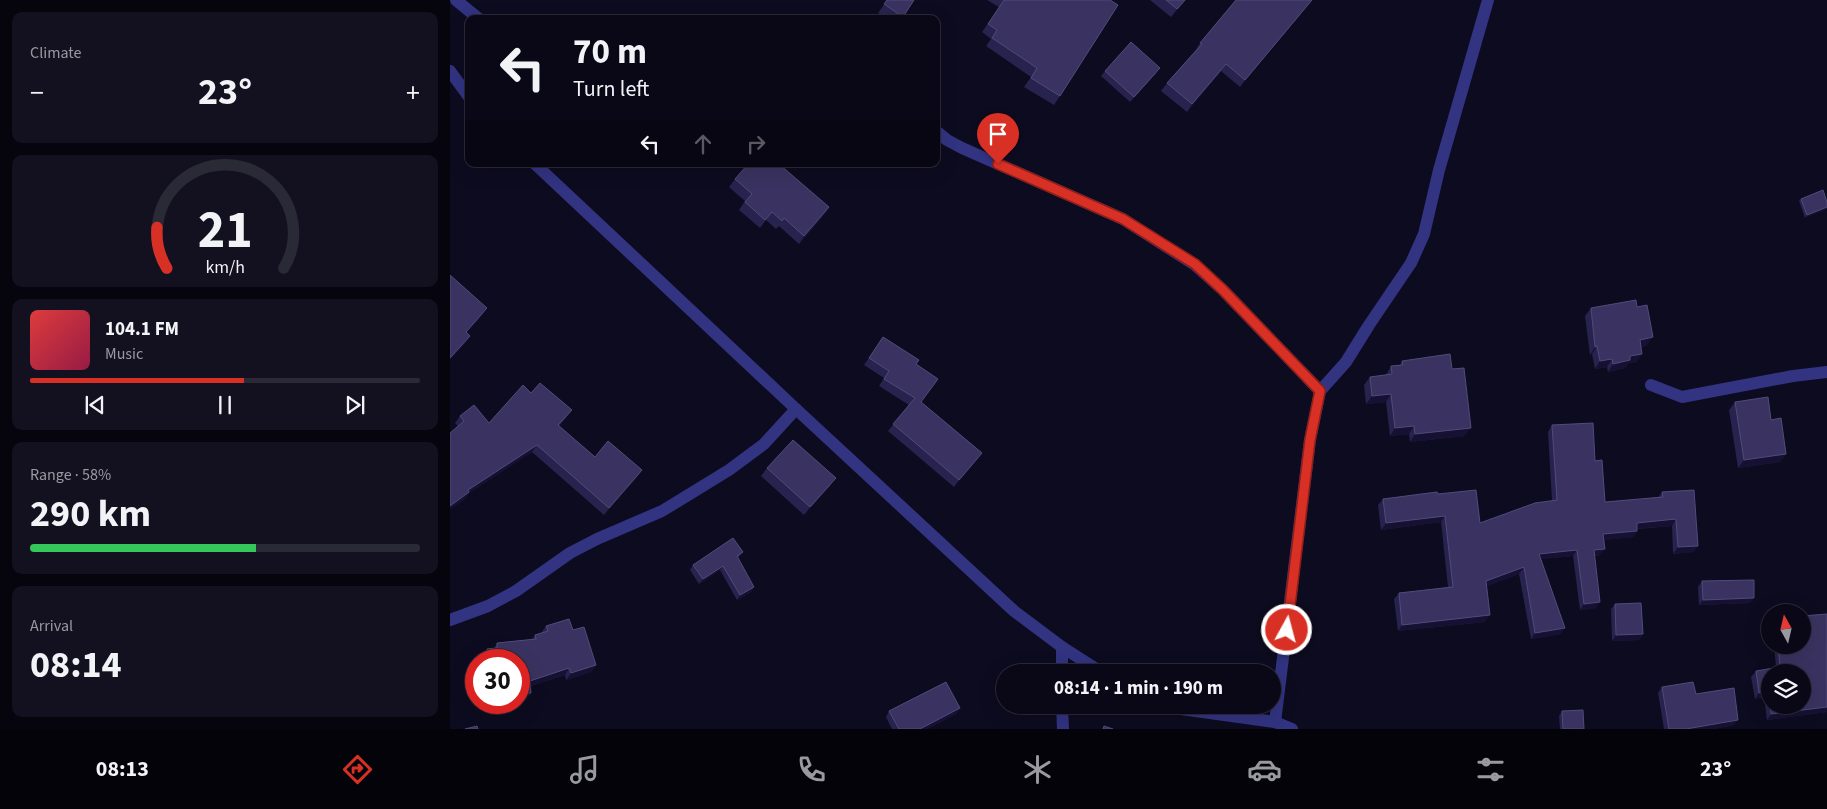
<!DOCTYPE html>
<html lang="en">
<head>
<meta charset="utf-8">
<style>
  :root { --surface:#0a0817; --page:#131120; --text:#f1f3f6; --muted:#999aa1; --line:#2a2936; --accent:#d93025 }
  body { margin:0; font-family:"Source Sans 3",sans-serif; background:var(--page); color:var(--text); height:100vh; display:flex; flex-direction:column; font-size:19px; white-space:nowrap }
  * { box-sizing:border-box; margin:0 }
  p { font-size:16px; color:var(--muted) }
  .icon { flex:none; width:28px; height:28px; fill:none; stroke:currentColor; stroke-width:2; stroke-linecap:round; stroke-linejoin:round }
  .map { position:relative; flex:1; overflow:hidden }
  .side { display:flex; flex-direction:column; gap:12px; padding:12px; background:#06040d; width:450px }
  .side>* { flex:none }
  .hud { position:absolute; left:15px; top:15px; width:475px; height:152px; border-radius:10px; box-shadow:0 5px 20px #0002,0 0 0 1px var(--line); background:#0a0817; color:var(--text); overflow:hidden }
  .needle { width:32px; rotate:352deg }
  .tools { position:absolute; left:1311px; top:604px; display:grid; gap:10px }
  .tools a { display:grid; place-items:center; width:50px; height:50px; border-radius:50%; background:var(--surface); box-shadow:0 5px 20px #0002,0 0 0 1px var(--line); font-size:25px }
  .speed { position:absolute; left:15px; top:649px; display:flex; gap:10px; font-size:25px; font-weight:700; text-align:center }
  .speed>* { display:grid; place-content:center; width:65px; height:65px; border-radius:50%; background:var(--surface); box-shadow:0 5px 20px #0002,0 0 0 1px var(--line); line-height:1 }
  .speed .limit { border:8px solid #d22; background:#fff; color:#111 }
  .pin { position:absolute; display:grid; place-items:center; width:42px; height:42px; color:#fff; margin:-51px -21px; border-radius:50% 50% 50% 0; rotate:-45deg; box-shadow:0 0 5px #0007 }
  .pin .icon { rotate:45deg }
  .me { position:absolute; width:55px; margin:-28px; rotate:7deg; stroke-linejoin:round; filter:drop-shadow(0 0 4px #0008) }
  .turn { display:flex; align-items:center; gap:18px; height:105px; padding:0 25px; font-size:22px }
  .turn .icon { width:65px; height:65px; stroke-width:2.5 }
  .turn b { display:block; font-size:35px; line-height:42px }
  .lanes { display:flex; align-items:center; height:48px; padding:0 25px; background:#0003; justify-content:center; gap:25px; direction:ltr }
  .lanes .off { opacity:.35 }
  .big { font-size:38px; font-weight:700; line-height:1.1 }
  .side .card { flex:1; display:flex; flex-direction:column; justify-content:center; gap:8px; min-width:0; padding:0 18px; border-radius:10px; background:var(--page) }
  .side .dial { align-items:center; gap:0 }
  .dial svg { height:130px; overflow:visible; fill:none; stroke:var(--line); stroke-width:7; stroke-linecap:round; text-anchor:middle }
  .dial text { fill:var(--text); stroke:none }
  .song { display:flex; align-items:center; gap:15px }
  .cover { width:60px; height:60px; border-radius:8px; background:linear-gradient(135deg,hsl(0 70% 55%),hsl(340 70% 35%)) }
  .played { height:5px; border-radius:2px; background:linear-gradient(90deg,var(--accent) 55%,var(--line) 55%) }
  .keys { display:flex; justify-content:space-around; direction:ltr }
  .heat { display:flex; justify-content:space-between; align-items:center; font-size:28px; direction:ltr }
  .charge { height:8px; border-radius:4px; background:linear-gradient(90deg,#34c759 58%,var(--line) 0) }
  .trip { position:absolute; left:546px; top:664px; width:285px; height:50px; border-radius:25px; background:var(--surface); box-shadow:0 5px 20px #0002,0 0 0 1px var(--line); font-weight:700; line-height:50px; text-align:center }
  .dock { display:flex; height:80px; justify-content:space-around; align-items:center; background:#040309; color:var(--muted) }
  .dock .icon { width:35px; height:35px }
  .dock .selected { color:var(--accent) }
  .dock b { font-size:22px; color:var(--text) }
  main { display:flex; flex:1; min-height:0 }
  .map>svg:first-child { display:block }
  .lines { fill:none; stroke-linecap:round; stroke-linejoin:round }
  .minor { stroke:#323381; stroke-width:12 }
  .tertiary { stroke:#323381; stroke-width:12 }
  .wall { fill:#28224e }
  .shaded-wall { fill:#161133 }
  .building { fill:#3a3361; stroke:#504b7a }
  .route-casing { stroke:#8d1f18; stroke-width:12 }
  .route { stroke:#d93025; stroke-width:9 }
</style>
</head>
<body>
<main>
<section class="side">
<div class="card"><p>Climate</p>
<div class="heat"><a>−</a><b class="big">23°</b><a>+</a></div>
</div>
<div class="card dial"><svg viewBox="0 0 100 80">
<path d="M14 69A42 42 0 1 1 86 69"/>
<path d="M14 69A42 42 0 0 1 8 44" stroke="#d93025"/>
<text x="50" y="56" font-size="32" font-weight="700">21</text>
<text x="50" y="72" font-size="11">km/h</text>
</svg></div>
<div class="card">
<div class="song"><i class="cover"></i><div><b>104.1 FM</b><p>Music</p></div></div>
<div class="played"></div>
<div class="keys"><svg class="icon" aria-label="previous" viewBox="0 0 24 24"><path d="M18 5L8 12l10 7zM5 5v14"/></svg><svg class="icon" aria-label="pause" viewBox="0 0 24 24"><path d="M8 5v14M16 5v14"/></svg><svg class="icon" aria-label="next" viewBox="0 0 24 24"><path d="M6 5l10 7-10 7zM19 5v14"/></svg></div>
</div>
<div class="card"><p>Range · 58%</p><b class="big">290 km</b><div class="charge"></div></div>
<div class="card"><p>Arrival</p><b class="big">08:14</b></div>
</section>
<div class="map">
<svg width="1377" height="729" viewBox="0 0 1377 729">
  <rect width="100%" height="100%" fill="#0d0b1f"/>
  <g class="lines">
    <path class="minor" d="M6,0L29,19
      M486,131L497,140L512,148L673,219L745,265L773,290L870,391
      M1201,385L1232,397L1343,376L1377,372
      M0,620L38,606L66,591L120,553L147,539L212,511L279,470L314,444L346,409
      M612,647V672
      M612,705L613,729
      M825,722L860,440L870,391L896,362L919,325L961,263L974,234L989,170L1038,0"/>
    <path class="tertiary" d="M0,71L19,97
      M85,164L346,409L564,611L612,647L651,672
      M722,705L731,709L825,722L842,729"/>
  </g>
  <path class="wall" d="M437,0H464L451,19H436L428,13Z
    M537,0H660L610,96L604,105L574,87L581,77L536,46L541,39L532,32L549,7Z
    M700,0H736L721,17Z
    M786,0H862L790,87L771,71L737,112L711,91L717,83L746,50L750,43Z
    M655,71L706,73L680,102L651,76Z
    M285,179L379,207L374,215L349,244L329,226L326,229L316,220L310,228L289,210L295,201L279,187Z
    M1351,199L1377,202L1355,218L1349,201Z
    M1187,307L1197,345L1191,347L1187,362L1179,363L1175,368L1158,372L1157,367L1145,369L1142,354L1140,355L1135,316L1141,308Z
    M433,337L466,364L471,402L532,453L504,487L438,431L459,405L429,386L434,378L414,365Z
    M952,361L1002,369L1015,436L960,442L959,434L940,436L936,402L916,404L914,385L920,377L936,375L941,366H949Z
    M81,393L122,410L109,426L145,457L192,470L187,477L154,515L82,452L19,493L14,500L0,509V433L8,426L5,423L10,416L39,423Z
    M1285,402L1321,420L1336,454L1330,462L1288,468L1279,410Z
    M1102,425L1145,461L1155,502L1208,498L1212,492L1248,546L1243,552L1223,554L1222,526L1187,529V531L1183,537L1154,540L1150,555L1145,556L1146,608L1130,610L1123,556L1091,559L1111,634L1081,639L1069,574L1037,586L1035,622L948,631L944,599L949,593L998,587L991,522L931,530L928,505L933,499L988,494L1030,523L1102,501L1098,432Z
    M317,468L380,486L354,515L311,476Z
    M293,552L288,558L304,587L301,592L287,600L270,570L249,584L240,570L243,565Z
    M1252,581L1300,603L1249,605L1248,587Z
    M1165,604L1193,634L1189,640L1162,641L1161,609Z
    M96,626L123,630L146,665L141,672L116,680L115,675L81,686V693L77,699L69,700V660H32V656L37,649L44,648L47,643L82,639L85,635L91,633Z
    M1324,645H1352L1377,712L1317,720L1314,697L1305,699L1301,677L1306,671L1326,667Z
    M1212,687L1246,694L1284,725L1263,729H1214L1208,693Z
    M510,708L506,714L477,729H442L436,717L439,711Z
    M1112,711L1134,729H1110L1109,716Z"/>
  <path class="shaded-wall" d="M735,0H736L721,17L727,9Z
    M862,0L790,87L795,80Z
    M776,64L771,71L737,112L742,104Z
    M379,207L374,215L349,244L354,236Z
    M1377,207V209L1355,218L1357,215Z
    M37,308L32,316L11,339L16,332Z
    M20,336L15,344L0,360V358Z
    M1203,337L1197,345L1184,348L1190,340Z
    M1147,346L1142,354L1140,355L1145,347Z
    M1192,354L1187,362L1179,363L1175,368L1158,372L1163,364L1180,356Z
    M1162,359L1157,367L1145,369L1150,361Z
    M941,394L936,402L916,404L922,396Z
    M964,426L959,434L940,436L945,428Z
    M1021,428L1015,436L960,442L965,434Z
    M87,445L82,452L19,493L14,500L0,509V506L18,490Z
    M532,453L527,460L504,487L509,480Z
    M1336,454L1330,462L1288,468L1294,460Z
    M192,470L187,477L154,515L159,508Z
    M386,478L380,486L354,515L360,507Z
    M995,516L991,522L931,530L936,523Z
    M1226,519L1222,526L1182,529L1187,523Z
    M1187,531L1183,537L1148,541L1153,534Z
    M1248,546L1243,552L1223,554L1228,547Z
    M1155,549L1150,555L1139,556L1144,550Z
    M1127,550L1123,556L1085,560L1089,554Z
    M273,566L270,570L249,584L253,579Z
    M1074,567L1069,574L1032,588L1036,581Z
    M304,587L301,592L287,600L290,595Z
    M1304,598L1300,603L1249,605L1253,600Z
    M1150,602L1146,608L1130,610L1134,604Z
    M1040,615L1035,622L948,631L952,625Z
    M1115,628L1111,634L1081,639L1085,633Z
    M1193,634L1189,640L1162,641L1166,635Z
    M146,665L141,672L116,680L121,673Z
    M119,668L115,675L75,688L80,681Z
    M1318,691L1314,697L1305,699L1309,693Z
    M81,693L77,699L69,700V694Z
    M1377,707V712L1317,720L1321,714Z
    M510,708L506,714L477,729H470Z
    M1288,720L1284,725L1263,729H1236Z"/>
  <path class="building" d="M437,0H464L453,17L434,4Z
    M554,0H660L668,5L610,96L581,78L587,68L542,38L547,30L538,24Z
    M716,0H735L727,9Z
    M786,0H862L795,80L776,64L742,104L717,83L752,44L750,43Z
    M681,42L710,68L684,97L655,71Z
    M298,164H329L379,207L354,236L334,218L332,221L322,212L315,220L295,202L302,194L285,179Z
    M1373,190L1377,202V207L1357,215L1351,199Z
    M0,275L37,308L16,332L20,336L0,358Z
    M1186,300L1187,307L1197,305L1203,337L1190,340L1192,354L1180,356V360L1163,364L1162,359L1150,361L1147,346L1145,347L1141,308Z
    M433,337L469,360L466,364L488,379L471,402L532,453L509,480L443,424L465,398L434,379L439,371L419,358Z
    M1000,354L1002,369L1014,368L1021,428L965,434L964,426L945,428L941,394L922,396L920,377L942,374L941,366L953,365L952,361Z
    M90,383L122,410L108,425L145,457L158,441L192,470L159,508L87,445L18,490L19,492L0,506V433L14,421L10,416L24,405L39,423L73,385L81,393Z
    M1318,397L1321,420L1331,418L1336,454L1294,460L1285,402Z
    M1143,423L1145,461L1152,460L1155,502L1213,497L1212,492L1244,490L1248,546L1228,547L1226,519L1187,523V531L1153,534L1155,549L1144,550L1150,602L1134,604L1127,550L1089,554L1115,628L1085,633L1074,567L1036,581L1040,615L952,625L949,593L1003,587L995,516L936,523L933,499L987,492L988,494L1026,490L1030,523L1085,503L1107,500L1102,425Z
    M343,440L386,478L360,507L317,468Z
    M283,538L293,552L287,556L304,587L290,595L273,566L253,579L243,565Z
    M1304,580V598L1253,600L1252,581Z
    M1191,603L1193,634L1166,635L1165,604Z
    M1377,614V707L1321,714L1320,705H1352V672H1320V704L1318,691L1309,693L1306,671L1330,667L1328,645H1352V616Z
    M119,619L123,630L134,627L146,665L121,673L119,668L80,681L81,693L69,694V660H38L37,649L47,648V643L86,639L85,635L98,631L96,626Z
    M496,682L510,708L470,729H449L439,711Z
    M1243,682L1246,694L1284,688L1288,720L1236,729H1219L1212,687Z
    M1133,710L1134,729H1113L1112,711Z
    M27,726L28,729H15Z
    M654,726L663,729H653Z"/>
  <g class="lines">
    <g class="route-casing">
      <path id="route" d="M548,164L673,219L745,264L773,290L870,391L860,440L837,630"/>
    </g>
    <use href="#route" class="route"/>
  </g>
</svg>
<div class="tools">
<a><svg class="needle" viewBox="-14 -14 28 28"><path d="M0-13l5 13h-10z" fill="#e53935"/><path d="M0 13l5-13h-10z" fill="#999aa1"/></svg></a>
<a><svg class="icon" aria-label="layers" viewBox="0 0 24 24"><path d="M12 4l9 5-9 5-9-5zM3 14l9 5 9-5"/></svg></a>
</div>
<div class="speed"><div class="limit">30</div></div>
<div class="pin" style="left:548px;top:164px;background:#d93025"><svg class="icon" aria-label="arrive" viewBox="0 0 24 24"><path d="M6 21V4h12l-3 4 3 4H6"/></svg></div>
<svg class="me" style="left:837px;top:630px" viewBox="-20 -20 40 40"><circle r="17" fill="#d93025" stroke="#fff" stroke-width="3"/><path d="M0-11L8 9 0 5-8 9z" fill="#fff"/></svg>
<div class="trip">08:14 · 1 min · 190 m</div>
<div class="hud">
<div class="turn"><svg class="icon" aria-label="left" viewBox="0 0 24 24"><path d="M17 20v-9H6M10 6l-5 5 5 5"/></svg><div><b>70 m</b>Turn left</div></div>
<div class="lanes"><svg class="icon" aria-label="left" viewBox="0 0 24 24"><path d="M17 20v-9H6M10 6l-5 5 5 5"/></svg><svg class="icon off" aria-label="ahead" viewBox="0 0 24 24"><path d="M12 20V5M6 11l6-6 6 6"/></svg><svg class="icon off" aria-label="right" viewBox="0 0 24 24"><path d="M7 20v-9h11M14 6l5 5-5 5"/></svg></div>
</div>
</div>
</main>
<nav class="dock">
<b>08:13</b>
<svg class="icon selected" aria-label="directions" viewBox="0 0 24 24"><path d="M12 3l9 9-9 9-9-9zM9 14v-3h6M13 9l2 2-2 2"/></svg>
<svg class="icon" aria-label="music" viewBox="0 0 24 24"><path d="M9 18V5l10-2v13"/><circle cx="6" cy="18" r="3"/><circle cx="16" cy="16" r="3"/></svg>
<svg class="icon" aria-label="phone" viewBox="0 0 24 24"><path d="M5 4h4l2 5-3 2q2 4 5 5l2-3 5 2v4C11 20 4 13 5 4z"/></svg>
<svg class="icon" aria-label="climate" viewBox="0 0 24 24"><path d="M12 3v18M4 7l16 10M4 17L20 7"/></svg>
<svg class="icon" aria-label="car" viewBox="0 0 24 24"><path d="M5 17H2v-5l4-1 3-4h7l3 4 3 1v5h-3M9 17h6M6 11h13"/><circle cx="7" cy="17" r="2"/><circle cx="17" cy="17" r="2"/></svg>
<svg class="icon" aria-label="filters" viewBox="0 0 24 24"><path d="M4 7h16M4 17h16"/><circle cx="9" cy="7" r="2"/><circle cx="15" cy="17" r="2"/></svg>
<b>23°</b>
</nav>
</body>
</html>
